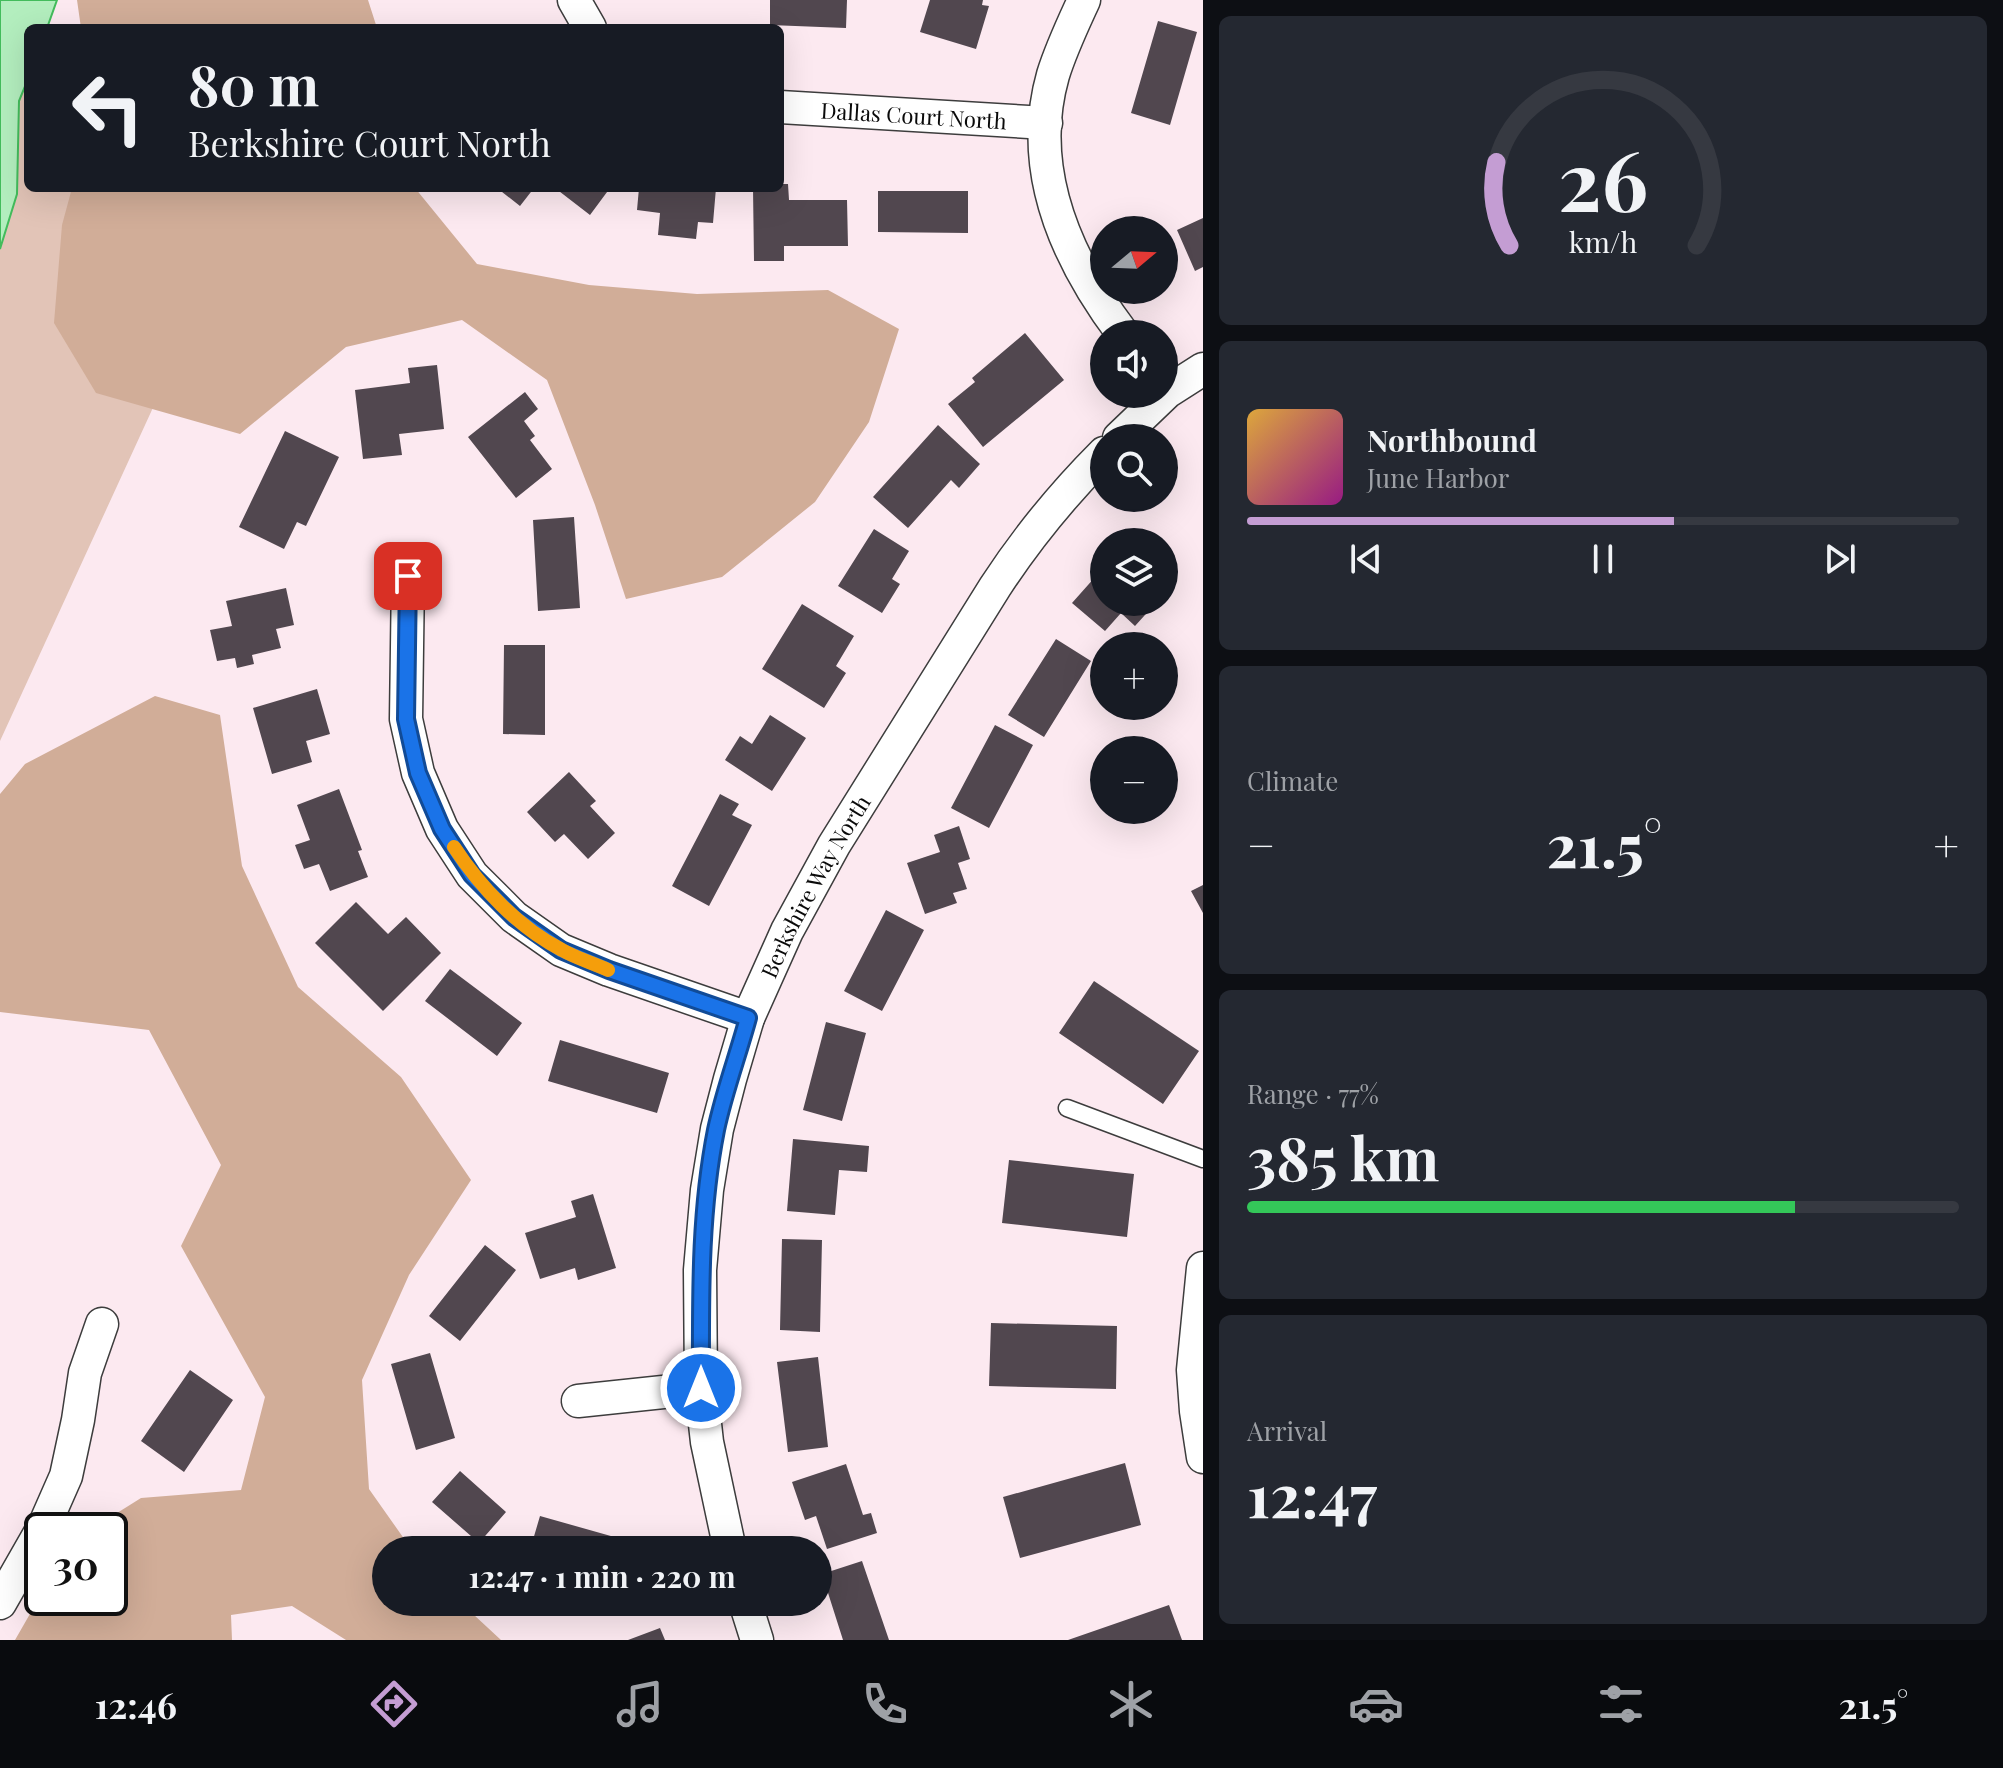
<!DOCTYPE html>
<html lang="en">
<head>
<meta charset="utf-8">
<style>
  :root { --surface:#171b24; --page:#242831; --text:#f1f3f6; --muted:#9ea1a6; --line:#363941; --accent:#c49dd3 }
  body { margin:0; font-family:"Playfair Display",serif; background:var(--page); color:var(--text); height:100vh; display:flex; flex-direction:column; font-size:30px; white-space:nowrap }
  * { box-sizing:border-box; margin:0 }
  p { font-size:26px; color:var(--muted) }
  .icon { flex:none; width:44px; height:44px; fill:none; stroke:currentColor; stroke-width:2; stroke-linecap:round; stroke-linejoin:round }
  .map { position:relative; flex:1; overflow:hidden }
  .side { display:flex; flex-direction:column; gap:16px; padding:16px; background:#0d0f14; width:800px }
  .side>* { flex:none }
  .guide { position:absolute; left:24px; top:24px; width:760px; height:168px; border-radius:12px; box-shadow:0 8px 32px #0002; background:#171b24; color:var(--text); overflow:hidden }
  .needle { width:52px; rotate:71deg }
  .tools { position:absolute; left:1090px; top:216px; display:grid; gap:16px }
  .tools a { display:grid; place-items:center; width:88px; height:88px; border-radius:50%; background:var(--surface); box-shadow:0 8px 32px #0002; font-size:40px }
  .speed { position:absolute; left:24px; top:1512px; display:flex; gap:16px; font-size:40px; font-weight:700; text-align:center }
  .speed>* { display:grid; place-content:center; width:104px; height:104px; border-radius:50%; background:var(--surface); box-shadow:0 8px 32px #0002; line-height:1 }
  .speed .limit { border:4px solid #111; border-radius:12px; background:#fff; color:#111 }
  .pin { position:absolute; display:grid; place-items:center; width:68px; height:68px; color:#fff; margin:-34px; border-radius:16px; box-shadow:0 4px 12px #0006 }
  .me { position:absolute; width:88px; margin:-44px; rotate:0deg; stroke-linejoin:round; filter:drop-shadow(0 0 6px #0008) }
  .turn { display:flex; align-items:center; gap:28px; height:168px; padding:0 32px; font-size:36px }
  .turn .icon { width:104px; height:104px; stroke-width:2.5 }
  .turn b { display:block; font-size:56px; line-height:68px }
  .big { font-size:60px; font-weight:700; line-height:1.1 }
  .side .card { flex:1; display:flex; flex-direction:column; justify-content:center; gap:12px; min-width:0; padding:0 28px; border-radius:12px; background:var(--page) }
  .side .dial { align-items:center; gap:0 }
  .dial svg { height:208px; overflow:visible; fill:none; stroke:var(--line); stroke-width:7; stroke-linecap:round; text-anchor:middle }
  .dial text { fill:var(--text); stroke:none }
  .song { display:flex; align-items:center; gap:24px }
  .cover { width:96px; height:96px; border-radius:12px; background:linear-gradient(135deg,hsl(40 70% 55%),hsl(310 70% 35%)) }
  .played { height:8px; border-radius:4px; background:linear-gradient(90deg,var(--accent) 60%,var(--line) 60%) }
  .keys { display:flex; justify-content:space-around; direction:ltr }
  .heat { display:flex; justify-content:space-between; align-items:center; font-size:44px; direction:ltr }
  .charge { height:12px; border-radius:6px; background:linear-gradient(90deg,#34c759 77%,var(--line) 0) }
  .trip { position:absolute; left:372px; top:1536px; width:460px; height:80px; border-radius:40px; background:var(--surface); box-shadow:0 8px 32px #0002; font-weight:700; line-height:80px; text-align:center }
  .tab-bar { display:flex; height:128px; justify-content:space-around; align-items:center; background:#090b0e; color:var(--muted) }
  .tab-bar .icon { width:56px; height:56px }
  .tab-bar .selected { color:var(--accent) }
  .tab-bar b { font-size:36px; color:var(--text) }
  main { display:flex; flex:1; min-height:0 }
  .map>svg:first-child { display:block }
  .green { fill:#e2c4b7 }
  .forest { fill:#d1ad98 }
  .water { fill:#b3eebe; stroke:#43bc5c; stroke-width:2 }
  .building { fill:#51474f }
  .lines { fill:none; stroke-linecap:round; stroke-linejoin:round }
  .service-casing { stroke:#3d3d3d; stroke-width:19 }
  .minor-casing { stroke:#3d3d3d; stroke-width:35 }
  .service { stroke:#fff; stroke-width:16 }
  .minor { stroke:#fff; stroke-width:32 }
  .route-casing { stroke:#114b97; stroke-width:20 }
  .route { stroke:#1a73e8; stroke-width:14 }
  .slow { stroke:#f59e0b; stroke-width:14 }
  .labels { text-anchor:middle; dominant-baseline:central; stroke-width:8; stroke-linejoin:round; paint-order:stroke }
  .street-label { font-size:22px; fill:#0a0a0a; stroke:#fff }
</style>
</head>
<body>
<main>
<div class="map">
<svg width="1203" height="1640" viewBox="0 0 1203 1640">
  <rect width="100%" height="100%" fill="#fce9f0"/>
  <path class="green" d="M28,79V188H227L207,290L0,741V249L19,101Z"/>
  <path class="forest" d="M77,0H368L377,28H81Z
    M72,188H415L477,264L589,285L697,294L828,290L899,329L869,422L815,502L722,577L626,599L595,505L547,380L462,320L346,347L240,434L96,393L54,323L62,225Z
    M155,696L220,715L242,866L298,987L401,1077L471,1180L409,1275L362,1380L369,1489L412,1550H386V1602H460L501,1640H346L292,1606L231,1615L232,1640H15L42,1593V1598H110V1530H90L141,1498L241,1490L265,1397L181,1246L221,1165L149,1030L0,1012V794L25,764Z"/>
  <path class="water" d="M0,0H57L47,28H28V79L19,101L17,194L0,249Z"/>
  <path class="building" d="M770,0H847L846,28L770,25Z
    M930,0H983L982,5L989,6L976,49L920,32Z
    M1158,21L1197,32L1170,125L1131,113Z
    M780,184H788L789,200H847L848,246H784V261H754L753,188H780Z
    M497,188H534L520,206Z
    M555,188H610L590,215Z
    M639,188H716L713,223L698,222L696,239L658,235L660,213L637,210Z
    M878,191H968V233L878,232Z
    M1203,218V267L1195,271L1177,230Z
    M1025,333L1064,380L983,447L948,404L975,382L972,378Z
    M437,365L444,429L399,434L402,455L363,459L355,390L410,383L408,368Z
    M525,392L538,409L524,421L535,436L530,440L552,469L516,498L468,437Z
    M938,425L980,464L959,488L951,480L908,528L873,497Z
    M285,431L339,457L306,526L297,522L284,549L239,527Z
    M574,517L580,608L538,611L533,520Z
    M874,529L909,551L892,579L900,584L882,613L838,586Z
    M1104,567V602H1151L1154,605L1135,626L1121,613L1105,631L1072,603Z
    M286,588L294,625L276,629L281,648L252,655L254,664L237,668L235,658L217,661L210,630L232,626L226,601Z
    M802,604L854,636L836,666L846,673L824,708L762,669Z
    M1056,639L1091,661L1044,737L1008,715Z
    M504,645H545V735L503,734Z
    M317,689L330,734L306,741L312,762L272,774L253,708Z
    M770,715L806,738L772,791L725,760L740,736L752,744Z
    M995,725L1033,745L989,828L951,808Z
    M569,772L596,801L590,806L615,833L588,859L564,834L555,842L527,812Z
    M339,789L362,850L358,851L368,877L330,891L319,864L304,869L295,845L310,840L297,805Z
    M720,794L739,804L732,815L752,825L709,906L672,886Z
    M959,826L970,859L958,863L967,889L953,893L957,903L925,914L907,863L940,852L934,835Z
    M1203,885V913L1191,891Z
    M356,902L388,934L406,917L441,953L383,1011L315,943Z
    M886,910L924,930L882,1011L844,991Z
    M450,969L522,1023L497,1056L425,1001Z
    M1094,981L1199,1051L1163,1104L1059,1033Z
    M826,1022L866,1033L842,1121L803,1110Z
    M560,1040L669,1073L657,1113L548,1081Z
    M793,1139L869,1146L867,1172L839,1170L835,1215L787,1211Z
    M1009,1160L1134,1174L1127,1237L1002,1223Z
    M593,1194L616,1268L578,1280L575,1268L540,1279L525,1233L576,1217L571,1201Z
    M782,1239L822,1240L820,1332L780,1330Z
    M485,1245L516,1270L460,1341L429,1316Z
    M991,1323L1117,1326L1116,1389L989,1386Z
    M430,1353L455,1438L416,1450L391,1364Z
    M818,1357L828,1447L788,1452L777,1362Z
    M190,1370L233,1400L184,1472L141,1441Z
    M1125,1463L1141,1525L1020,1558L1003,1497Z
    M846,1464L863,1515L871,1513L877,1533L827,1549L816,1516L805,1520L792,1482Z
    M460,1471L506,1512L479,1543L432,1502Z
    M540,1516L625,1540L623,1550H530Z
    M862,1561L889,1640H843L822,1574Z
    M1169,1605L1182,1640H1068Z
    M660,1628L665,1640H628Z"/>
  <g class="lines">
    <g class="service-casing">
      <path id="service" d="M1067,1108L1203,1159"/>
    </g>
    <g class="minor-casing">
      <g id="minor">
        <path d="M574,0L590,28"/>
        <path d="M1084,0C1073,24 1061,49 1053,75C1026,170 1067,260 1123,334"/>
        <path id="s1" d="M780,107L1046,123"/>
        <path d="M1119,438L1167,392L1203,369"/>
        <path d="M408,576L406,719L418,773L442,829L472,875L514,917L561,950L609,970L748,1018"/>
        <path d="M1203,1268L1193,1370L1196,1411L1203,1457"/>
        <path d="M578,1401L701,1388"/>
        <path id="s2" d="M730,1550L707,1442L701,1388L700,1270L707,1190L717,1129L730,1079L748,1018L787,931L834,845L995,587C1027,538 1063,494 1104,453"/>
        <path d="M745,1602L757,1640"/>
        <path d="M0,1603L44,1526L66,1476L78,1420L85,1373L102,1324"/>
      </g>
    </g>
    <use href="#service" class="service"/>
    <use href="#minor" class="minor"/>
  </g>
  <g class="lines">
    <g class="route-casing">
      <path id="route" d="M408,576L406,719L418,773L442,829L472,875L514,917L561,950L609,970L748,1018C738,1055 724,1092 716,1130C699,1216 701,1301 701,1388"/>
    </g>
    <use href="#route" class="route"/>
    <path class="slow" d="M454,847C481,888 518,927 562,950C576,958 593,963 608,970"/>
  </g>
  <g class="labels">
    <g class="street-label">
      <text stroke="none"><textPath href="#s1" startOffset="134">Dallas Court North</textPath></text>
      <text stroke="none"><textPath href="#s2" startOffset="688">Berkshire Way North</textPath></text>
    </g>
  </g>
</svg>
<div class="tools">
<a><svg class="needle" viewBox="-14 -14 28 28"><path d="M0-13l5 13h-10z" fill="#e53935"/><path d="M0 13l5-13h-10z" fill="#9ea1a6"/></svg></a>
<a><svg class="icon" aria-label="sound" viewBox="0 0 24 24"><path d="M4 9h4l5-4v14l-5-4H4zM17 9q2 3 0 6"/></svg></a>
<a><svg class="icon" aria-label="search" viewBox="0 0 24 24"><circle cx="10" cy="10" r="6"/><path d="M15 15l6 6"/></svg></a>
<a><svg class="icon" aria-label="layers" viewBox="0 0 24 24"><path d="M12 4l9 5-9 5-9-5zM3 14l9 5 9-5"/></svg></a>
<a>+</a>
<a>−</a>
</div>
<div class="speed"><div class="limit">30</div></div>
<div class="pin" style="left:408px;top:576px;background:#d93025"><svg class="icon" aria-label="arrive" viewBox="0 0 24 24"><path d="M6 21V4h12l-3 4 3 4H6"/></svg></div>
<svg class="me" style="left:701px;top:1388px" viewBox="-20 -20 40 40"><circle r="17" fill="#1a73e8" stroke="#fff" stroke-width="3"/><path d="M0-11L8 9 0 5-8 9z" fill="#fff"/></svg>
<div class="trip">12:47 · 1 min · 220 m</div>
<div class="guide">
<div class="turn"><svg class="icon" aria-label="left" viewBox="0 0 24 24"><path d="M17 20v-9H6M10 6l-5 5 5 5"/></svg><div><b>80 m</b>Berkshire Court North</div></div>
</div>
</div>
<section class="side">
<div class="card dial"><svg viewBox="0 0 100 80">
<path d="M14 69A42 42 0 1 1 86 69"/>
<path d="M14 69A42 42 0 0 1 9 37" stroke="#c49dd3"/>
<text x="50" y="56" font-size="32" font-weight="700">26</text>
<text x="50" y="72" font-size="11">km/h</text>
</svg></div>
<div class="card">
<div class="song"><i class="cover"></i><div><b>Northbound</b><p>June Harbor</p></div></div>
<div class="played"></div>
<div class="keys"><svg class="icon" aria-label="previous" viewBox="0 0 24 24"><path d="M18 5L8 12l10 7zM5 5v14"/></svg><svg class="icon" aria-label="pause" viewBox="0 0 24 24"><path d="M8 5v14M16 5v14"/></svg><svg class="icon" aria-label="next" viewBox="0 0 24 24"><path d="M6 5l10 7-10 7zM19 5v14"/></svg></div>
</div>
<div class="card"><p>Climate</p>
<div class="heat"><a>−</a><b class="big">21.5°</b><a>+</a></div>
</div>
<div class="card"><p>Range · 77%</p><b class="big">385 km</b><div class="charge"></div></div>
<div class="card"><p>Arrival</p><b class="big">12:47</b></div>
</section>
</main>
<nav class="tab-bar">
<b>12:46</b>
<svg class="icon selected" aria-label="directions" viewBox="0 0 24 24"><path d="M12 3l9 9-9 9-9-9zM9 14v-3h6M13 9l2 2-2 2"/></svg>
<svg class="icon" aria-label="music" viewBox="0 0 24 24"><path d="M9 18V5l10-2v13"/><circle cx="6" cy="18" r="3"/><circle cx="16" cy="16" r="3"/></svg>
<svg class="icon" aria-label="phone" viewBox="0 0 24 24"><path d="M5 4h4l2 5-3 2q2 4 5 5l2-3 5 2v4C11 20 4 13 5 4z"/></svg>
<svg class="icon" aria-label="climate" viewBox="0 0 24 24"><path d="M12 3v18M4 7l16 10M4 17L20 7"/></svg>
<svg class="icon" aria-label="car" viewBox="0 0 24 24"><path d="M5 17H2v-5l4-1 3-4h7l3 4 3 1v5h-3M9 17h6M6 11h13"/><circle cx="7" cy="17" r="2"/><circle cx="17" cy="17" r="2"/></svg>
<svg class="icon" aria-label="filters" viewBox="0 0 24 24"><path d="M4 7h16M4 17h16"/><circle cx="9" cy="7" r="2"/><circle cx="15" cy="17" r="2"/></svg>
<b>21.5°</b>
</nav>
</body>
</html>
